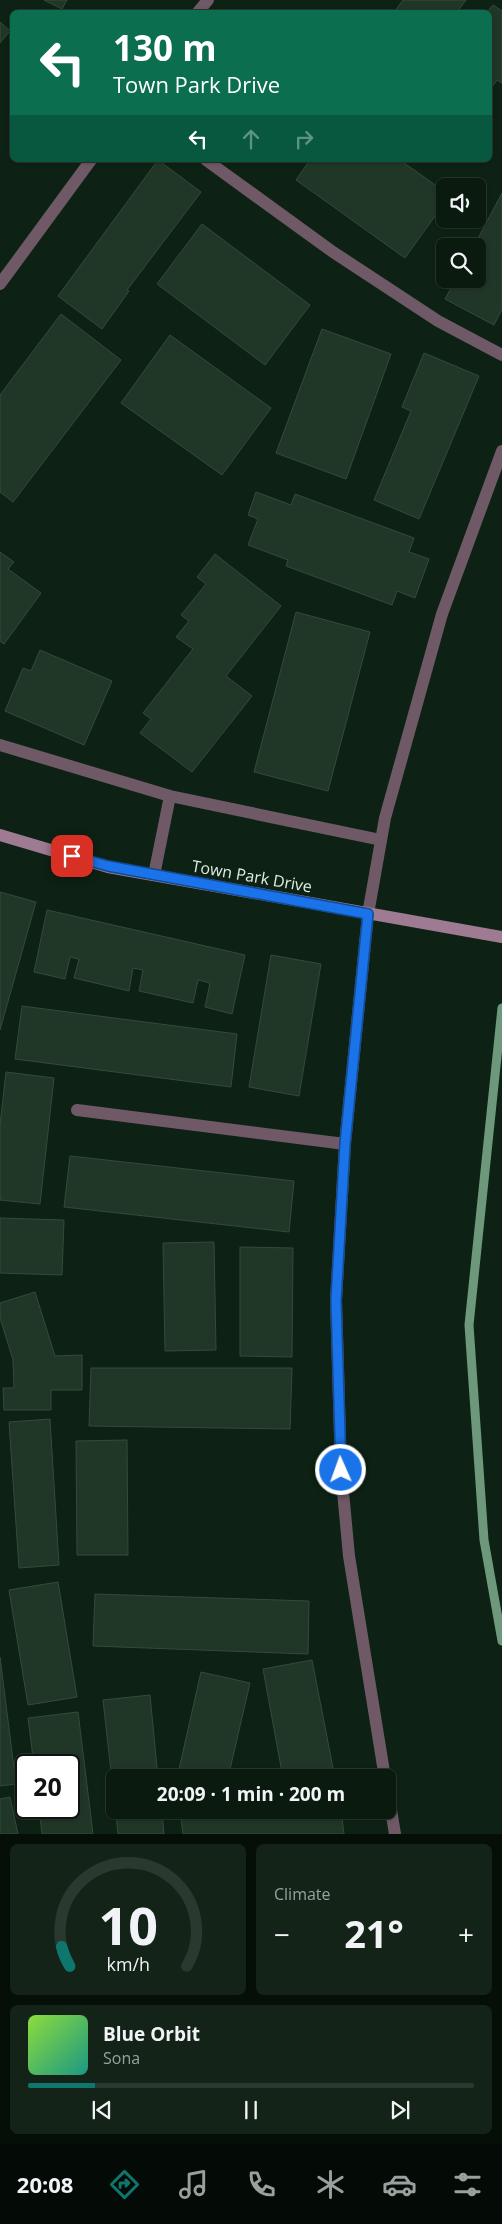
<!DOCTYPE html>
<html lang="en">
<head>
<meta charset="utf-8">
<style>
  :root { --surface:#0a1a0f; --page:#132318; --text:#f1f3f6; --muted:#99a19e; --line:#2a382f; --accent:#0f766e }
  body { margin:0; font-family:"Open Sans",sans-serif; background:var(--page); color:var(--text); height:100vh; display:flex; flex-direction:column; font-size:19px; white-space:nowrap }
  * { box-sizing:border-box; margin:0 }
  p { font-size:16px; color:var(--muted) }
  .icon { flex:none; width:28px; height:28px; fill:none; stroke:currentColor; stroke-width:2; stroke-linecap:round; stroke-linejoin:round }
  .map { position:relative; height:1834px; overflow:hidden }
  .sheet { display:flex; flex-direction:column; gap:10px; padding:10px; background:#060e08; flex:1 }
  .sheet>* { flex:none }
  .hud { position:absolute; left:10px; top:10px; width:482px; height:152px; border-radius:8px; box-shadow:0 1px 4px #0004,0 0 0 1px var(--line); background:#0b6e4f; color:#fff; overflow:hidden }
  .controls { position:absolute; left:436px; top:178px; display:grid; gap:10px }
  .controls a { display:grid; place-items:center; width:50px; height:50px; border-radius:8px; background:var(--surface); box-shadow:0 1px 4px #0004,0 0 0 1px var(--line); font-size:25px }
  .speed { position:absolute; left:15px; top:1754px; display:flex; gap:10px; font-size:25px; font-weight:700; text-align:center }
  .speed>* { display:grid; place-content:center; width:65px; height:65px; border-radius:50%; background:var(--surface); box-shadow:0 1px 4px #0004,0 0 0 1px var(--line); line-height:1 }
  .speed .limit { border:2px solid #111; border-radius:8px; background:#fff; color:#111 }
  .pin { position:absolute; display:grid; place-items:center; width:42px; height:42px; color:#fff; margin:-21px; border-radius:10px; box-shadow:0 2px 8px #0006 }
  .me { position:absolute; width:55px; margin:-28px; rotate:358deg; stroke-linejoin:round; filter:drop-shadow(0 0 4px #0008) }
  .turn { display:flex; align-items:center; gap:18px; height:105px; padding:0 20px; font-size:22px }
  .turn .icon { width:65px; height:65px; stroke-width:2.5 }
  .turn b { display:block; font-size:35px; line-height:42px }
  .lanes { display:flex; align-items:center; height:48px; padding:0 20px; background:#0003; justify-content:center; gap:25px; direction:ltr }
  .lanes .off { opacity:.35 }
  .big { font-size:38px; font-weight:700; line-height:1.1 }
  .sheet .card { flex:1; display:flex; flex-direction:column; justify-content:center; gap:8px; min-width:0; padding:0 18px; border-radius:8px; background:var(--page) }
  .sheet .dial { align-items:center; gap:0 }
  .dial svg { height:130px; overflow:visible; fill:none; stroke:var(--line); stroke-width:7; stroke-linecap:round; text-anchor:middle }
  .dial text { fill:var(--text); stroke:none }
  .song { display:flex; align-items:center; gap:15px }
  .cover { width:60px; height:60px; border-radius:8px; background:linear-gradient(135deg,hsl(90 70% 55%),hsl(170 70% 35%)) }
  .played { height:5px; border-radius:2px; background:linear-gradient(90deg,var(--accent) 15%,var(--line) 15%) }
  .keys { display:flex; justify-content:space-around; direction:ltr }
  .heat { display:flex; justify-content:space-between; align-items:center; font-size:28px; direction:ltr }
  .sheet .tiles { flex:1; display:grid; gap:10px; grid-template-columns:1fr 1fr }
  .card:last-child { grid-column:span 2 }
  .trip { position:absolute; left:106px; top:1769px; width:290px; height:50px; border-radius:8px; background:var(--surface); box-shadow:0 1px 4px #0004,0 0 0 1px var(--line); font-weight:700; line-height:50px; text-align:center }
  .tab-bar { display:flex; height:80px; justify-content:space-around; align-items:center; background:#040a06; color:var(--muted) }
  .tab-bar .icon { width:35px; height:35px }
  .tab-bar .current { color:var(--accent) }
  .tab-bar b { font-size:22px; color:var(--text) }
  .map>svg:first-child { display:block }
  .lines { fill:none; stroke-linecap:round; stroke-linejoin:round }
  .stream { stroke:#6e987c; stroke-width:9 }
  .building { fill:#203627; stroke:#344b3b }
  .lane { stroke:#6f5967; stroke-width:12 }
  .secondary { stroke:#9e7b92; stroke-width:12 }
  .route-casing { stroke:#114b97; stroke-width:12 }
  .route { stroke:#1a73e8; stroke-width:9 }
  .labels { text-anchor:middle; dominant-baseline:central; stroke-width:5; stroke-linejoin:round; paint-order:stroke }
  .street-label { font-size:16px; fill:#dfede3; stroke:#0d2214 }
</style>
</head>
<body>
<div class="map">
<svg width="502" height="1834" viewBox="0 0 502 1834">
  <rect width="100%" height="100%" fill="#0d2214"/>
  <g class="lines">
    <path class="stream" d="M502,1008L469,1325L484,1540L502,1641"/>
  </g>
  <path class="building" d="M44,0H67L62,9Z
    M403,0H466L457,12H394Z
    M493,5L502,11V83L497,80L490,90V12H487Z
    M0,22L10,31L0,43Z
    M158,160L201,192L127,290L129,291L102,329L58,296Z
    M310,160H400L445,192V202L405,258L296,180Z
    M502,193V309L494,325L445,299L456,279H478V246H474Z
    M202,224L310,305L265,365L157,284Z
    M61,314L121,360L13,502L0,492V395Z
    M322,329L391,354L346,479L276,453Z
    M170,335L271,408L222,475L121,403Z
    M424,353L479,376L419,519L374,500L411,411L402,407Z
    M256,492L291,505L295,494L414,538L409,552L429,559L415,598L397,591L392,605L286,566L288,560L248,545L258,519L248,515Z
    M0,552L14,562L8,569L41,593L4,644L0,641Z
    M215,554L281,606L226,676L252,696L192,772L140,733L151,719L143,713L193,649L176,637L189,621L181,615L206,584L197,577Z
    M296,612L370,632L328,791L254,772Z
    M40,650L112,681L84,745L5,711L23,668L31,671Z
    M0,892L36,902L0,1030Z
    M47,910L245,955L232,1014L205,1007L210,983L198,980L193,1003L139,991L143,970L133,968L129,991L74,978L79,959L70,957L65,979L34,972Z
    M271,955L321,964L299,1096L249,1087Z
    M22,1006L237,1034L231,1087L15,1059Z
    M6,1072L54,1078L40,1204L0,1200V1125Z
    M70,1156L294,1181L289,1232L64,1207Z
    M0,1218L64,1220L62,1275L0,1273Z
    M214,1242L216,1350L165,1351L163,1243Z
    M240,1247L293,1248L292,1357L240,1356Z
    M35,1292L55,1356L82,1355V1390H51V1410H4L3,1388H14L13,1360L0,1318V1303Z
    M91,1368H292L290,1429L89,1426Z
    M50,1419L59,1565L19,1568L9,1422Z
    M127,1440L128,1555H77L76,1441Z
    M58,1582L77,1697L28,1705L9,1590Z
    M95,1594L309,1601L308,1654L93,1646Z
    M0,1657L16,1784L0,1786Z
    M312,1660L335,1778H283L263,1669Z
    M201,1672L250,1683L228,1778H177Z
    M150,1695L158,1778H115V1810H162L164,1834H118L103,1700Z
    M78,1712L93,1834H42L39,1808H69V1765H34L28,1718Z
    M10,1797L18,1834H0V1799Z
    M263,1810H341L344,1834H183L181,1819Z"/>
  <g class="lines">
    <path class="lane" d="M198,12L208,0
      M206,160L333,252L438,321L502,355
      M0,284L91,160
      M0,745L170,796L381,840
      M154,875L170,796
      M77,1110L345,1144
      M385,1778L349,1556L341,1470L336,1300L345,1144L368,914L385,818L442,614L502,451
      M388,1792L395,1834"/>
    <path class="secondary" d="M0,835L108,867L502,937"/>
  </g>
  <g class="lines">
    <g class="route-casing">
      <path id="route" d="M72,856L108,866L368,914L345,1144L336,1300L341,1470"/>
    </g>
    <use href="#route" class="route"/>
  </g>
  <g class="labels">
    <g class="street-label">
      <text transform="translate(252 876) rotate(10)">Town Park Drive</text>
    </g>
  </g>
</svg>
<div class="controls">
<a><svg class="icon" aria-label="sound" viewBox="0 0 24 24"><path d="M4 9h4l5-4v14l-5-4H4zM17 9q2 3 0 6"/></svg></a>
<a><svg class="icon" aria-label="search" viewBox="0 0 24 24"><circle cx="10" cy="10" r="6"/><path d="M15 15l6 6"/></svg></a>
</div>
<div class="speed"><div class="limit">20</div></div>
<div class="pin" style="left:72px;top:856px;background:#d93025"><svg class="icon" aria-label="arrive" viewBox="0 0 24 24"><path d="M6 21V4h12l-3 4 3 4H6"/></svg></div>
<svg class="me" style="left:341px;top:1470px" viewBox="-20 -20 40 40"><circle r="17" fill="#1a73e8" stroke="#fff" stroke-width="3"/><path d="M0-11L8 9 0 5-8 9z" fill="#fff"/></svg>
<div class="trip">20:09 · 1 min · 200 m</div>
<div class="hud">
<div class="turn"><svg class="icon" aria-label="left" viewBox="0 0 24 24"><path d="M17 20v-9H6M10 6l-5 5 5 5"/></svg><div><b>130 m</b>Town Park Drive</div></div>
<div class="lanes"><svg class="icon" aria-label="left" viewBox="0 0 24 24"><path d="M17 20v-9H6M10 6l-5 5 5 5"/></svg><svg class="icon off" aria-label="ahead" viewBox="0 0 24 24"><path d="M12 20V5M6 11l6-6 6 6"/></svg><svg class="icon off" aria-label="right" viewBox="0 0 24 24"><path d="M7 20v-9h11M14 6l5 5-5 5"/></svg></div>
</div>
</div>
<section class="sheet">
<div class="tiles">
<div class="card dial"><svg viewBox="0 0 100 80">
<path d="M14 69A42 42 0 1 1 86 69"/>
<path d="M14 69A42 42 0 0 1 9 57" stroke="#0f766e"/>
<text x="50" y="56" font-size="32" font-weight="700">10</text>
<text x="50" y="72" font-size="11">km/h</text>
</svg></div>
<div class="card"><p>Climate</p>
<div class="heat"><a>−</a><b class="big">21°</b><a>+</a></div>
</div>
<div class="card">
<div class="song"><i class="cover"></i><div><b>Blue Orbit</b><p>Sona</p></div></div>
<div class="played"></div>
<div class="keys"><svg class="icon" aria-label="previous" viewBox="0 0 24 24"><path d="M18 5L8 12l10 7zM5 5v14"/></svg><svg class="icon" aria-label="pause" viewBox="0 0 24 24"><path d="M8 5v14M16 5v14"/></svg><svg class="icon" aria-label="next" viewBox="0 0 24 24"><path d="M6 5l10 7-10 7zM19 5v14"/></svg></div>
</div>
</div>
</section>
<nav class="tab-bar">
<b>20:08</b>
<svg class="icon current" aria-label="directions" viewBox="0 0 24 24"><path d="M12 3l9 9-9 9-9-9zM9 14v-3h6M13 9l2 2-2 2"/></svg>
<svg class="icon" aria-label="music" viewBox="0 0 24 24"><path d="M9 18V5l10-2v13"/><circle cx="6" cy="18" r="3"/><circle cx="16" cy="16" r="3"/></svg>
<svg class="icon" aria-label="phone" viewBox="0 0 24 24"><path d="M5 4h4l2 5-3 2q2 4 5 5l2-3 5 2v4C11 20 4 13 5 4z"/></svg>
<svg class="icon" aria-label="climate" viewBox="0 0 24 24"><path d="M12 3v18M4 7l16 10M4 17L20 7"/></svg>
<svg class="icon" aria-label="car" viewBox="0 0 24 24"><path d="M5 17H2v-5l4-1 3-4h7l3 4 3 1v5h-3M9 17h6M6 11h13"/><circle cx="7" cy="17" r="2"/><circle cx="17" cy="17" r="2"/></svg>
<svg class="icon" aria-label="filters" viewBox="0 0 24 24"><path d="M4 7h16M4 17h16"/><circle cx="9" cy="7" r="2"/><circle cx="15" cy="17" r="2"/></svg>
</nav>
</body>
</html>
